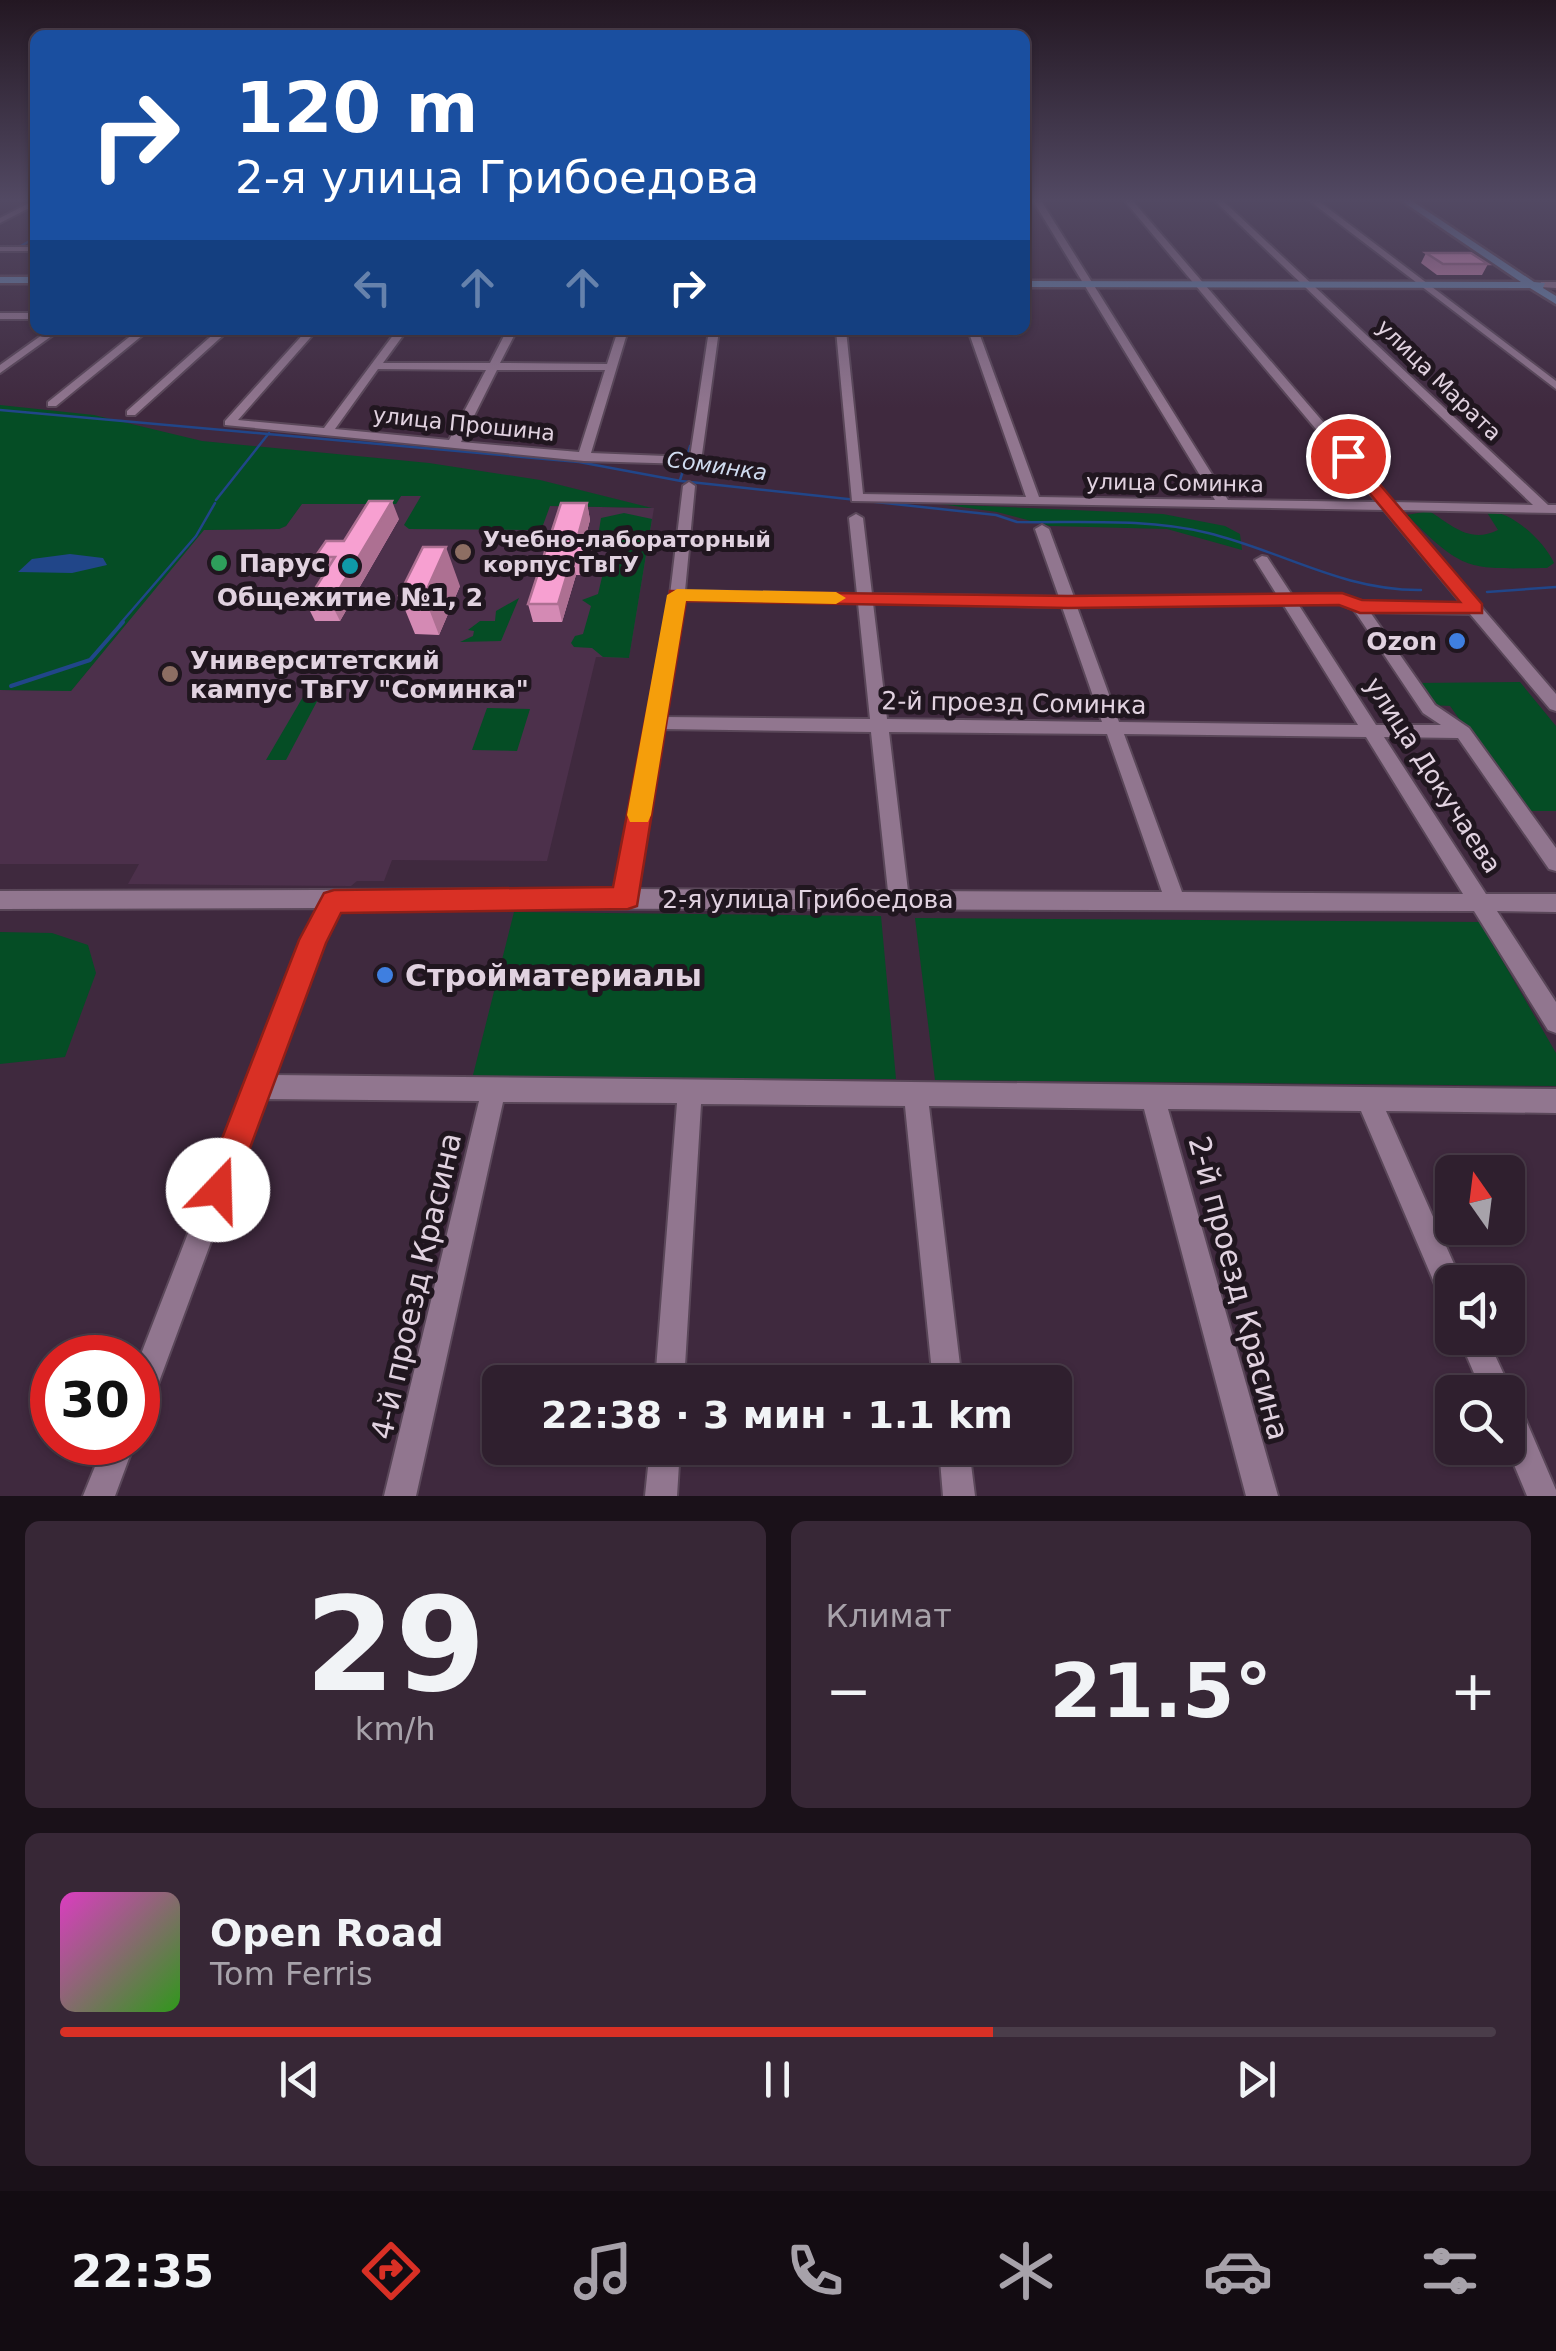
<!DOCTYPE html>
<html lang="ru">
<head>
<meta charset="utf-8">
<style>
  :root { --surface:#2f1f2e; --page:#372736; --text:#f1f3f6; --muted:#a7a2aa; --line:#4a3d4a; --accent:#d93025 }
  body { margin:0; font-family:"DejaVu Sans",sans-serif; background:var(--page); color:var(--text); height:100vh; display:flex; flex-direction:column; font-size:38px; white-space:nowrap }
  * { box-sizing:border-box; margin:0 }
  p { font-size:32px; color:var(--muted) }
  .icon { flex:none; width:55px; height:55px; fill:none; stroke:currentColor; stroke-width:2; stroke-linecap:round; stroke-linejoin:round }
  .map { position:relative; height:1496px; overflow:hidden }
  .panel { display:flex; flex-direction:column; gap:25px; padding:25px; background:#1a1119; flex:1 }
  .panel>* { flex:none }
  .banner { position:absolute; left:30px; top:30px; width:1000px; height:305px; border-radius:15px; box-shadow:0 2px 8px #0004,0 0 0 2px var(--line); background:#1a4fa0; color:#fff; overflow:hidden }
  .needle { width:65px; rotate:346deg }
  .buttons { position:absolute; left:1435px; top:1155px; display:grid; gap:20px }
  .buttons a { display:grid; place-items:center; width:90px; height:90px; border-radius:15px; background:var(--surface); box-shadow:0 2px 8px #0004,0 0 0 2px var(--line); font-size:50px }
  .speed { position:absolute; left:30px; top:1335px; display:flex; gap:20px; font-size:50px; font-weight:700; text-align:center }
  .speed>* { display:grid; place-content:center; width:130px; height:130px; border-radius:50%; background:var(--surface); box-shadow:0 2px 8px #0004,0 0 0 2px var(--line); line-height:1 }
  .speed .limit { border:15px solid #d22; background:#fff; color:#111 }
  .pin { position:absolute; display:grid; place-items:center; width:85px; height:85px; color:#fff; margin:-42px; border:5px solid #fff; border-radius:50%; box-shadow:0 2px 10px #0007 }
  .me { position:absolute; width:110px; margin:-55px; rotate:21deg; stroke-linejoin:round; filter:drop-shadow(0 0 8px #0008) }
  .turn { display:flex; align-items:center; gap:35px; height:210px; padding:0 40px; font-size:45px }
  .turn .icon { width:130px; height:130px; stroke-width:2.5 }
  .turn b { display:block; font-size:70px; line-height:85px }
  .lanes { display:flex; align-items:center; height:95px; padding:0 40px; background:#0003; justify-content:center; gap:50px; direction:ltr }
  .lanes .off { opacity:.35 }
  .big { font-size:75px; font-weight:600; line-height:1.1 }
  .panel .tile { flex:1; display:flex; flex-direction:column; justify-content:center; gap:15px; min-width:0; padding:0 35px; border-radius:15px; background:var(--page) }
  .panel .dial { align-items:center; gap:0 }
  .dial b { font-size:130px; line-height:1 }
  .song { display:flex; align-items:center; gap:30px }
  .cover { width:120px; height:120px; border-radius:15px; background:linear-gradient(135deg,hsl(310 70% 55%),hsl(110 70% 35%)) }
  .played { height:10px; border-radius:5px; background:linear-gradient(90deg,var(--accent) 65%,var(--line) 65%) }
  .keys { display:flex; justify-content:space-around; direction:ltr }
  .heat { display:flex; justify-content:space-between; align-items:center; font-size:55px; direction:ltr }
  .panel .tiles { flex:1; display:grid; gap:25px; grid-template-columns:1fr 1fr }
  .tile:last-child { grid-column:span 2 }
  .trip { position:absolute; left:482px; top:1365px; width:590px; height:100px; border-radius:15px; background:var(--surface); box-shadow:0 2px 8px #0004,0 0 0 2px var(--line); font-weight:600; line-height:100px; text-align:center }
  .tab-bar { display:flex; height:160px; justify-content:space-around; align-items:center; background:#130c12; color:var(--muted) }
  .tab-bar .icon { width:70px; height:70px }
  .tab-bar .active { color:var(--accent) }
  .tab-bar b { font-size:45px; color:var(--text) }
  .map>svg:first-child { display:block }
  .built { fill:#4c304b }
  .green { fill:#054d25 }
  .water { fill:#214689 }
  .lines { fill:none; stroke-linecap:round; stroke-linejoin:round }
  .stream-far1 { stroke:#214689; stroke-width:2.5 }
  .stream { stroke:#214689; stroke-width:4 }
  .minor-casing { stroke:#5a4759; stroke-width:4 }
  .major-casing { stroke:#5a4759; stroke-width:5 }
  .minor { fill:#91768f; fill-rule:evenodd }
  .major { fill:#6989b1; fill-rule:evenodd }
  .wall { fill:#d48ab4 }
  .shaded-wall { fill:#ad7092 }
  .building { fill:#f7a0d1; stroke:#ad7092; stroke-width:2.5 }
  .route { fill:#d93025; stroke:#8d1f18; stroke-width:2.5 }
  .slow { fill:#f59e0b }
  .education-dot { fill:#8d6e63; stroke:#20161f; stroke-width:4 }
  .leisure-dot { fill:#2e9e5b; stroke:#20161f; stroke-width:4 }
  .culture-dot { fill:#0f9aa8; stroke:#20161f; stroke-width:4 }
  .shop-dot { fill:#3f7fe0; stroke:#20161f; stroke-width:4 }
  .labels { text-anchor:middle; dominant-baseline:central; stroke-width:10; stroke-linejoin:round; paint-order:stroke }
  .far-street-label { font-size:22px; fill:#e1d2e0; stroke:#20161f }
  .far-water-label { font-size:22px; font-style:italic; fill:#cfdbef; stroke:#20161f }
  .far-poi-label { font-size:22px; font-weight:bold; fill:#e1d2e0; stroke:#20161f; text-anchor:start }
  .poi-label { font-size:25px; font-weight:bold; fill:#e1d2e0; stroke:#20161f; text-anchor:start }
  .street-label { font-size:25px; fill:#e1d2e0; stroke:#20161f }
  .near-poi-label { font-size:30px; font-weight:bold; fill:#e1d2e0; stroke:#20161f; text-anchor:start }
  .near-street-label { font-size:30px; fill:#e1d2e0; stroke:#20161f }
</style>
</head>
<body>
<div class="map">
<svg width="1556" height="1496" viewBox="0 0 1556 1496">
  <rect width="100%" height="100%" fill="#3f293e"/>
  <path class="built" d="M413,495L550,506L654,508L629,658L596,657L547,861L392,860L384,881H357L351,886L128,884L139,864H0V690L71,691L203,530L279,529L286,526L301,504H396L401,496Z"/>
  <path class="green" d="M0,405L94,415L202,441L429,463L540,480L652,508L550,506L542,528L537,530L409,529L404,525L421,496H401L396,504H302L286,526L279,529L204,530L71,691L0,690Z
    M940,504L1163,514L1225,526L1240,534L1242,550L1167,529L1050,526L997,512Z
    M1429,511C1452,525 1469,544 1498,530L1486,511C1511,510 1544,541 1554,563L1547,568C1467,569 1464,572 1407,515Z
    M624,513L652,519L629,658L603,657L592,648L574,647L571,643L575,636L583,634L591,606L582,600L598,594L608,552L598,536L601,518Z
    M519,598L501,641L460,642L473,636L474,631L468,630L480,621H495L496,611Z
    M1520,682L1556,726V811H1525L1450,706L1431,705L1415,683Z
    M307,690H323L286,760H266Z
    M487,708L530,709L517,751L472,750Z
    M514,912L881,916L896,1079H472Z
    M915,918L1480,922L1556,1053V1086L935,1080Z
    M0,932L52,933L88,945L96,973L65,1057L0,1064Z"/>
  <path class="water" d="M70,554L103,558L107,565L72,573L18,572L32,559Z"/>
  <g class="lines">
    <path class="stream-far1" d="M19,247L35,238
      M0,410L579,462L681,481L996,515L1017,522C1080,523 1146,518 1208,533C1282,551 1343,591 1421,590
      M686,460L690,446
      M680,480L686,462
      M216,500L269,433
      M1487,592L1556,587
      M120,624L196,536L215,503"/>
    <path class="stream" d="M11,686L90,660L123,622"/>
    <g class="minor-casing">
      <path id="minor" d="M1032,199H1040L1228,500L1377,502L1123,199H1131L1392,502L1533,505L1213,199H1221L1548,505H1556V513L1398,510L1556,694V711L1550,709L1470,614L1370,612L1435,705L1469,728L1556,848V871L1549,869L1458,738L1384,737L1486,894H1556V912L1497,911L1556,1002V1033L1548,1030L1474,911L340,908L323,942L273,1075L1556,1089V1113L1386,1111L1462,1282H1452V1305L1442,1301L1361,1111L1168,1109L1278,1496H1246L1144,1109L929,1106L962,1382H933L905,1106L701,1104L684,1382H655L677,1103L503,1102L416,1496H384L479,1101L264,1099L153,1398L148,1408L138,1413V1362L302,940L319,908L0,909V891L616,889L670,595L683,486L689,482L695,486L685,591L857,594L849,518L856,514L863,518L872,594L1059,597L1035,529L1042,525L1049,529L1074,597L1277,595L1255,560L1262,556L1267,557L1292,595L1342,594L1361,602L1462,604L1384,510L852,501L836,330H846L863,494L1026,497L968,330H978L1039,497L1215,500ZM684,600L858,603L870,719L664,717ZM873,603L1062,607L1102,722L887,719ZM1283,604L1358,725L1119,722L1077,607ZM1298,604H1340L1354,610L1423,713L1441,725H1376ZM662,729L871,732L888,891L636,889ZM889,732L1107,734L1162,892L908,891ZM1124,734L1366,737L1463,894L1182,892Z
        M1307,199H1316L1556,381V389Z
        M35,200V205L0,223V218Z
        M0,247H35V251H0Z
        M1541,282H1556V288L1538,287Z
        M0,313H35V319H0Z
        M49,330H60L0,373V365Z
        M138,330H149L56,406H48V402Z
        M218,330H229L135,415H127V411Z
        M307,330H317L238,420L324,428L397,330H407L383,363H490L507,330H517L500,363L607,364L618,330H628L591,453L690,457L709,330H719L700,469L694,473L688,469L689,464L584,461L225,425V421ZM378,369L486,370L449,440L335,429ZM497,370H605L579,452L461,442Z
        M1459,1338H1487L1512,1392L1508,1400L1519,1404L1556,1490V1496H1527L1507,1448L1508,1392H1482Z
        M105,1442H135L115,1496H83Z
        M650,1448H680L677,1496H645Z
        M939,1448H969L975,1496H943Z"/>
    </g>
    <g class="major-casing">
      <path id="major" d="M1399,199H1409L1534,282L1545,283L1543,288L1556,296V304L1530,288L1025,287V281L1521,282Z
        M0,277H35V283H0Z"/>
    </g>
    <use href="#minor" class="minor"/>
    <use href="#major" class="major"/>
  </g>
  <path class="wall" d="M1426,253L1488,264L1482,275H1437L1421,263Z
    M587,503L590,520L584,543L594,560L590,575H576L562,622H533L528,604Z
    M399,519L340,621H315L306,603L324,574L315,557L344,541Z
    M460,586L439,635L415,634L399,595Z"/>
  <path class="shaded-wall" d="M392,501L399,519L340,621L331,603Z
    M587,503L590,520L579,560L576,543Z
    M591,543L594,560L590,575L587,558Z
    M446,547L460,586L439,635L424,596Z
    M572,558L576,575L562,622L558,604Z"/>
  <path class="building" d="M1426,253H1471L1488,264H1443Z
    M369,501H392L331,603H306L335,557H315L326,541H344Z
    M561,503H587L576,543H591L587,558H572L558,604H528Z
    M423,547H446L424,596L399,595Z"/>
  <linearGradient id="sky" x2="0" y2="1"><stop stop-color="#231722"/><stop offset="0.49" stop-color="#524963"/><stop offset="1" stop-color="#524963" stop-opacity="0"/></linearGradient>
  <rect width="1556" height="408" fill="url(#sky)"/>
  <path class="route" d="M1342,453H1353L1482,604V613H1360L1339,605L1068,608L686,601L637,906L628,909L341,913L326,943L230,1202L218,1207L207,1202L202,1190L299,940L324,893L334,890L613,887L670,591L1068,596L1342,593L1362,600L1460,602L1342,460Z"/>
  <path class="slow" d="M677,589L836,592L846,598L836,604L686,601L651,815L648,822H630L627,815L667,595Z"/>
  <g class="education-dot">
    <circle cx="463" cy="552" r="10"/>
    <circle cx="170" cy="674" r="10"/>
  </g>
  <circle class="leisure-dot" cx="219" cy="563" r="10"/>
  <circle class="culture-dot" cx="350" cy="566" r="10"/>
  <g class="shop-dot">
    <circle cx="1457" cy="641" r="10"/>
    <circle cx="385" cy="975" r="10"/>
  </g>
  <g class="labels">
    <g class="far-street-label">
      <text transform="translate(1439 380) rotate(44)">улица Марата</text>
      <text transform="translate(464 424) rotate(6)">улица Прошина</text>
      <text transform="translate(1175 483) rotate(1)">улица Соминка</text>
    </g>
    <g class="far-water-label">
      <text transform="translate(717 466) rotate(8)">Соминка</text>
    </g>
    <g class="far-poi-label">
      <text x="483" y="539">Учебно-лабораторный<tspan x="483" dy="25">корпус ТвГУ</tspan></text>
    </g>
    <g class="poi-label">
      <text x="239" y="563">Парус</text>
      <text x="350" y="597" text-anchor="middle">Общежитие №1, 2</text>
      <text x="1437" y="641" text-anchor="end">Ozon</text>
      <text x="190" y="660">Университетский<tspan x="190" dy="29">кампус ТвГУ "Соминка"</tspan></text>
    </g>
    <g class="street-label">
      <text transform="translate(1014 703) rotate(1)">2-й проезд Соминка</text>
      <text transform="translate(1433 775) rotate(57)">улица Докучаева</text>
      <text x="808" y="899">2-я улица Грибоедова</text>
    </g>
    <g class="near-poi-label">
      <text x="405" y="975">Стройматериалы</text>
    </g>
    <g class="near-street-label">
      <text transform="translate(416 1286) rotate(-77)">4-й проезд Красина</text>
      <text transform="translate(1239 1288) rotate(75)">2-й проезд Красина</text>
    </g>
  </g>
</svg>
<div class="buttons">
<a><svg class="needle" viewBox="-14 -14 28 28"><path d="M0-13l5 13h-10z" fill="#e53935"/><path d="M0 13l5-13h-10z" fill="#a7a2aa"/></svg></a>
<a><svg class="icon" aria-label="sound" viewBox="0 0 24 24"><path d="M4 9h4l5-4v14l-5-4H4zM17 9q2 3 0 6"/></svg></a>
<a><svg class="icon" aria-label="search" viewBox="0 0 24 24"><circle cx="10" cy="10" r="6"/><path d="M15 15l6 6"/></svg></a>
</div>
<div class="speed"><div class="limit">30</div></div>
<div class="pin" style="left:1348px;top:456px;background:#d93025"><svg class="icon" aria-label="arrive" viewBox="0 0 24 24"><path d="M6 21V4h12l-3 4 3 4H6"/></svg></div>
<svg class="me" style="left:218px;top:1190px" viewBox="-20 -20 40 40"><circle r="19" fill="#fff"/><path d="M0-13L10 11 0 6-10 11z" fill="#d93025"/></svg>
<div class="trip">22:38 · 3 мин · 1.1 km</div>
<div class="banner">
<div class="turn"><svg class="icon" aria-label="right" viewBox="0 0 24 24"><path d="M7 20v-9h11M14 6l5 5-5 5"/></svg><div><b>120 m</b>2-я улица Грибоедова</div></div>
<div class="lanes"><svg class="icon off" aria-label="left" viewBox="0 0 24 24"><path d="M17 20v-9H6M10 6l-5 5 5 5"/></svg><svg class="icon off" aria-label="ahead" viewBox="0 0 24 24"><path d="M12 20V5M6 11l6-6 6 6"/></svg><svg class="icon off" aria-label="ahead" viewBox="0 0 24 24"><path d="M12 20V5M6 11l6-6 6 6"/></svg><svg class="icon" aria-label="right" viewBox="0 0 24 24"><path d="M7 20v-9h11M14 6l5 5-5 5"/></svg></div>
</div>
</div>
<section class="panel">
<div class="tiles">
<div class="tile dial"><b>29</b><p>km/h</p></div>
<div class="tile"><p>Климат</p>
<div class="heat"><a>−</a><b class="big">21.5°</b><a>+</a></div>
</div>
<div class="tile">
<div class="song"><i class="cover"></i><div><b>Open Road</b><p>Tom Ferris</p></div></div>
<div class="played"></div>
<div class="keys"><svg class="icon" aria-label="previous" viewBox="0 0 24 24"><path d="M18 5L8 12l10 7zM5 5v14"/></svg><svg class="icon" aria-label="pause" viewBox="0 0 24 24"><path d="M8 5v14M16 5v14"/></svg><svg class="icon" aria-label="next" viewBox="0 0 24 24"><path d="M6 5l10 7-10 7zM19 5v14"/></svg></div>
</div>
</div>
</section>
<nav class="tab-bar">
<b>22:35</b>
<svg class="icon active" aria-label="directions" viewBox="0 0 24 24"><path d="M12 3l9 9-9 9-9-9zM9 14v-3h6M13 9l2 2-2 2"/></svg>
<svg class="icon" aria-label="music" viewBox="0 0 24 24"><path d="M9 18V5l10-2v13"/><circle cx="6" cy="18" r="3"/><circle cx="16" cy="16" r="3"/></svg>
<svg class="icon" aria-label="phone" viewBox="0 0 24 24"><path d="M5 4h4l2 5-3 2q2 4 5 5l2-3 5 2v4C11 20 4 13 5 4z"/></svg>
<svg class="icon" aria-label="climate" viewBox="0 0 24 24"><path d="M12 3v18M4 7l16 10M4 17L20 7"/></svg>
<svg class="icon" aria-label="car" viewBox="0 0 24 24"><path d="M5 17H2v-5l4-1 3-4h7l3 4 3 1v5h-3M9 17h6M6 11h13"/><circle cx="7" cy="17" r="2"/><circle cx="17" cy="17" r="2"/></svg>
<svg class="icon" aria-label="filters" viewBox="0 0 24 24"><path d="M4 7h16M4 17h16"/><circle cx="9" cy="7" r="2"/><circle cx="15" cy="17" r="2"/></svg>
</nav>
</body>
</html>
